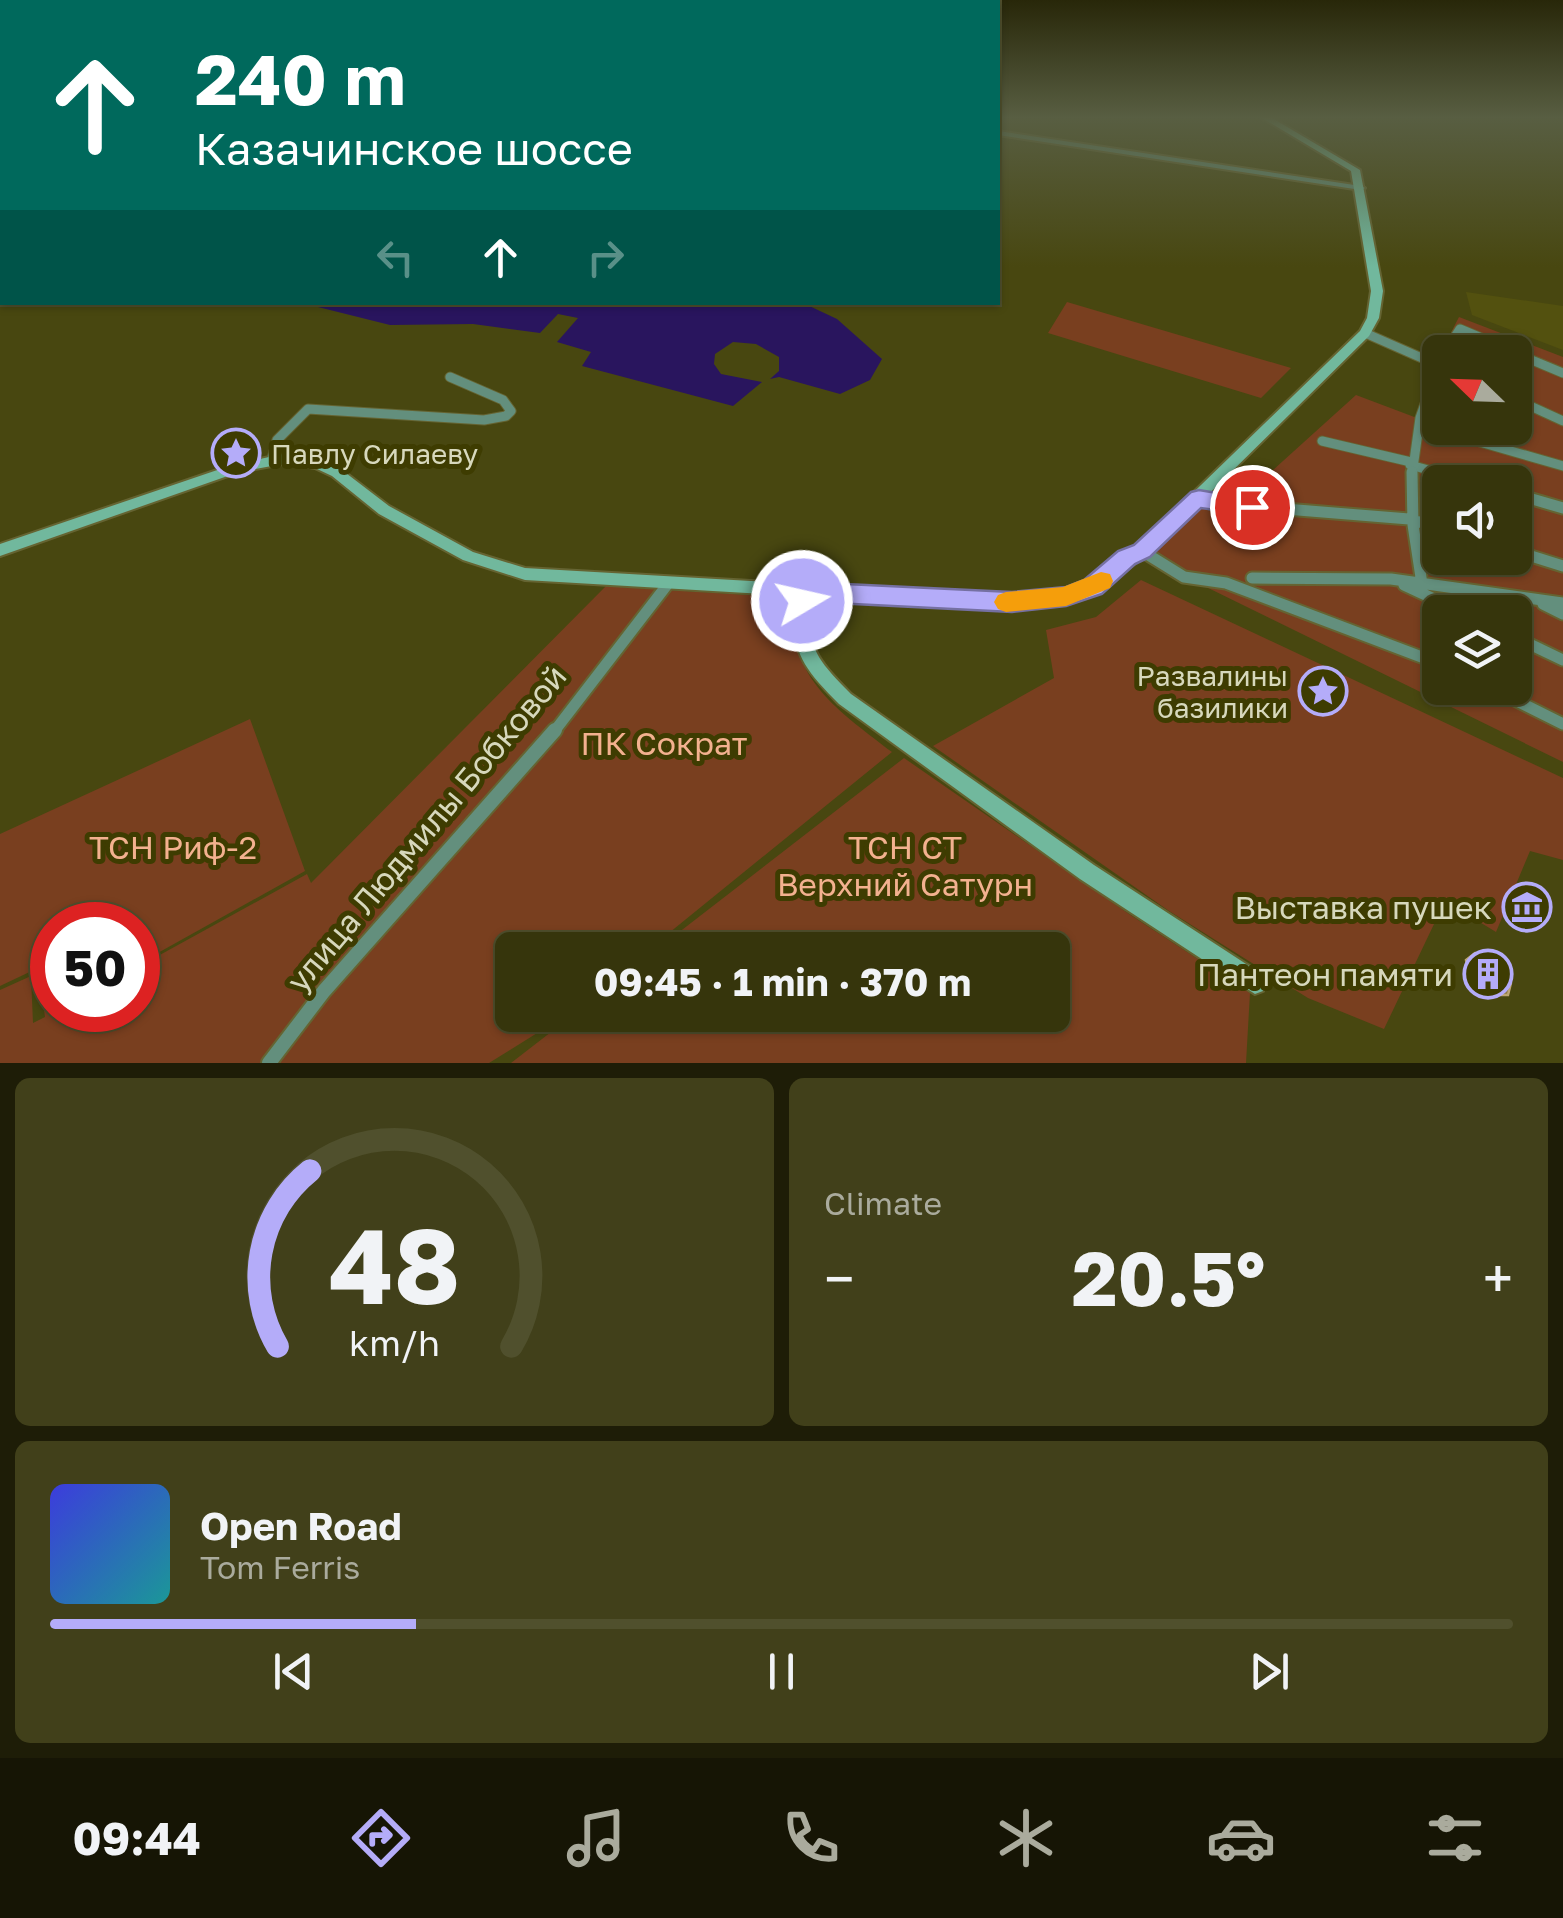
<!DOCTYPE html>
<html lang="en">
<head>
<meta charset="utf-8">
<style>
  :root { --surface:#36350c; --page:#41401a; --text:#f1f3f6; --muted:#aaab9d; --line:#50502d; --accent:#b4acf9 }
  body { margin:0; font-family:"Golos Text",sans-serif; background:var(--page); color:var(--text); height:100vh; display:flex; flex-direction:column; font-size:38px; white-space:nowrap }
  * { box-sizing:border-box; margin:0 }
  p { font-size:32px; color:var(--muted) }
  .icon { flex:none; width:55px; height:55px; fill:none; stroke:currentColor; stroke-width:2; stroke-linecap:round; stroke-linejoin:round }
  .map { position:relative; height:1063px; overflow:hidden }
  .sheet { display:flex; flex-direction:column; gap:15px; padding:15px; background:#1e1d07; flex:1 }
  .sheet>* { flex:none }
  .top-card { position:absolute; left:0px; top:0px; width:1000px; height:305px; box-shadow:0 2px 8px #0004,0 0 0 2px var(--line); background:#00695c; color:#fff; overflow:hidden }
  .needle { width:65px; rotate:293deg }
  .tools { position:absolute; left:1422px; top:335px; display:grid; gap:20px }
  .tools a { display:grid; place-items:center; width:110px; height:110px; border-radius:15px; background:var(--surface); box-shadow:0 2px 8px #0004,0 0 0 2px var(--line); font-size:50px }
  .speed { position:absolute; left:30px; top:902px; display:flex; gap:20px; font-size:50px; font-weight:700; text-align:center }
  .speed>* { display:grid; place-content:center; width:130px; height:130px; border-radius:50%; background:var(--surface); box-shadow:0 2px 8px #0004,0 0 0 2px var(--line); line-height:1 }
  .speed .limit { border:15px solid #d22; background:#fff; color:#111 }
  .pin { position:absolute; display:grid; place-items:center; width:85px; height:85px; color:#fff; margin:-42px; border:5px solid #fff; border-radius:50%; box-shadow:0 2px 10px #0007 }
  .me { position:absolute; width:110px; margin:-55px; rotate:81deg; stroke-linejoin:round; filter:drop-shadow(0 0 8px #0008) }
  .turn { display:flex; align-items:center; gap:35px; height:210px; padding:0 30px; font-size:45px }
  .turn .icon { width:130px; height:130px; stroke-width:2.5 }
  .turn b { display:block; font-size:70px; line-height:85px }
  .lanes { display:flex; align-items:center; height:95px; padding:0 30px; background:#0003; justify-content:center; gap:50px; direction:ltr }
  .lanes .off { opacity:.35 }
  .big { font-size:75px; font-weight:700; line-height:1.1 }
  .sheet .tile { flex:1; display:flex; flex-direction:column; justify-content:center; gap:15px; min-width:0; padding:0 35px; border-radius:15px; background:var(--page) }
  .sheet .dial { align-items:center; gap:0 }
  .dial svg { height:260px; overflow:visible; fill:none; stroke:var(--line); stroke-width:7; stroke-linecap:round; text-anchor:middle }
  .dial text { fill:var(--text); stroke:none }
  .song { display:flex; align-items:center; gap:30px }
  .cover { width:120px; height:120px; border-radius:15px; background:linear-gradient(135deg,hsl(240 70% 55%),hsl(180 70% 35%)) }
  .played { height:10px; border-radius:5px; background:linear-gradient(90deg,var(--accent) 25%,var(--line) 25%) }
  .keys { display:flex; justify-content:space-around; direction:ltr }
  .heat { display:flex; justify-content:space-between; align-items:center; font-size:55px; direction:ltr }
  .sheet .tiles { flex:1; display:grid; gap:15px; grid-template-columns:1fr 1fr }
  .tile:last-child { grid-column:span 2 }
  .trip { position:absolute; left:495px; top:932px; width:575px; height:100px; border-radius:15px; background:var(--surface); box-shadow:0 2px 8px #0004,0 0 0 2px var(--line); font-weight:700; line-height:100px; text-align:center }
  .dock { display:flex; height:160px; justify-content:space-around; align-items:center; background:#161505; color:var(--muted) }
  .dock .icon { width:70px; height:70px }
  .dock .current { color:var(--accent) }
  .dock b { font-size:45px; color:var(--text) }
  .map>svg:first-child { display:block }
  .built { fill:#53510f }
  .green { fill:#793f1f; fill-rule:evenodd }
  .water { fill:#29155e }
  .building { fill:#8d7845; stroke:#bba572; stroke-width:2.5 }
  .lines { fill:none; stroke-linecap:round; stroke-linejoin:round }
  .minor-far2-casing { stroke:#656432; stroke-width:11 }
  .minor-far1-casing { stroke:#656432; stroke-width:15 }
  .minor-casing { stroke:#656432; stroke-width:18 }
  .tertiary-casing { stroke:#656432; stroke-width:4 }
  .secondary-casing { stroke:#656432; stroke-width:4 }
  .minor-far2 { stroke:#638f7d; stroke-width:9 }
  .minor-far1 { stroke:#638f7d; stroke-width:11 }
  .minor { stroke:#638f7d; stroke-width:14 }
  .tertiary { fill:#638f7d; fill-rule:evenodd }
  .secondary { fill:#71b89d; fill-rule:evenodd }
  .route { fill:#b4acf9; stroke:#7570a2; stroke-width:2.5 }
  .slow { fill:#f59e0b }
  .labels { text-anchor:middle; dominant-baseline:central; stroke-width:10; stroke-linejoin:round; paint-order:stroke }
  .poi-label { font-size:28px; fill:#d7d8bc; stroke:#3e3c01; text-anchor:start }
  .near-park-label { font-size:32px; fill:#f3b18f; stroke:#3e3c01 }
  .near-street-label { font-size:32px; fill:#d7d8bc; stroke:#3e3c01 }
  .near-poi-label { font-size:32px; fill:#d7d8bc; stroke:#3e3c01; text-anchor:end }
</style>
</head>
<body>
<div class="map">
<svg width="1563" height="1063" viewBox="0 0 1563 1063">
  <rect width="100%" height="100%" fill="#484710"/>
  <path class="built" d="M1466,292L1563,306V350L1472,315Z"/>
  <path class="green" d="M1067,302L1291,368L1261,398L1048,333Z
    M1459,317L1563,357V762L1147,558L1211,496L1242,498L1356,395L1417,418L1440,355V428H1515V352H1441ZM1440,482H1515V558H1440ZM1440,612H1515V688H1440Z
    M1141,580L1563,778V860L1530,851L1496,932L1445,901L1384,1029L1308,998L1169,911L933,746L1054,678L1046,630L1096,617Z
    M606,586L797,598C782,675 838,710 892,752L648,950H512V1015H566L489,1063H0V990L31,976L33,1023L45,1017L38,968L0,986V834L250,719L305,871L138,964V925H52V1010H138V967L307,874L311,883Z
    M904,758L1132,916L1250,993L1246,1063H511L573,1015H1052V950H656Z"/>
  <path class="water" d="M302,303H803L837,319L882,359L870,380L840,394L779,377L770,379L779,371V357L756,344L733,342L715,354L714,364L721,374L762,382L733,406L582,366L591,352L557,342L578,318L558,314L540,333L473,324L390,325Z"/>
  <path class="building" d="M1475,953L1490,957L1504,969L1511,983L1508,995H1489L1470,979L1466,960Z"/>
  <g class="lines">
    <g class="minor-far2-casing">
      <path id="minor-far2" d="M1365,333L1440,366
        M1445,352L1460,329L1515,352
        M1515,353L1563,373
        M1515,399L1563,421
        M1421,425L1563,466
        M1322,441L1411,462
        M272,459L277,440L308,409L484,420L506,416L511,411L503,400L450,377
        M1410,465L1447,475
        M1412,475L1420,418L1440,361"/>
    </g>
    <g class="minor-far1-casing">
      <path id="minor-far1" d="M1412,472L1413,525L1422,584
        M1437,472L1473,482
        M1515,494L1563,508
        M1199,498L1210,503L1409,519L1440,528
        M1142,551L1184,577L1226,583L1440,664
        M1515,551L1563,566
        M1252,578L1391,579L1563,603
        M1404,585L1462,612
        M1543,604L1563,614
        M1515,637L1563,660
        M1491,688L1563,724
        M553,733L667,585"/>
    </g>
    <g class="minor-casing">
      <path id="minor" d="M269,1063L324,991L555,730"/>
    </g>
    <g class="tertiary-casing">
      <path id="tertiary" d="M998,131L1361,186L1365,188L1361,190L998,135Z"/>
    </g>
    <g class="secondary-casing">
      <path id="secondary" d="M1262,118H1272L1360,170L1383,291L1379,318L1369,336L1147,555L1093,594L1056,605L1012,608L811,597C806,648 816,658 851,694L1094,865L1263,975L1266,983L1263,991L1255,994L1080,879L839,704C802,666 789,651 796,596L525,580L463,560L379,514L332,476L315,468L288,463L239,472L0,556V544L232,465L288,453L323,461L342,470L389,506L473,552L525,568L1012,596L1044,594L1074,588L1091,580L1137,547L1360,331L1367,318L1371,291L1351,171Z"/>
    </g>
    <use href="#minor-far2" class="minor-far2"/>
    <use href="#minor-far1" class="minor-far1"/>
    <use href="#minor" class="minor"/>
    <use href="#tertiary" class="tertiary"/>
    <use href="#secondary" class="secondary"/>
  </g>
  <linearGradient id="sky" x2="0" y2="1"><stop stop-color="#282709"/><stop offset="0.44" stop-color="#585e42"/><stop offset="1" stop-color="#585e42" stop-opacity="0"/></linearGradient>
  <rect width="1563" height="267" fill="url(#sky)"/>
  <path class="route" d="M1199,490L1252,499L1263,507L1252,515L1201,508L1150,557L1135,564L1102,594L1066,606L1012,612L814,602L802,610L794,608L790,601L795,585L804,582L1012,592L1066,587L1084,580L1118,551L1134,545L1191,492Z"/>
  <path class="slow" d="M1101,572L1110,574L1113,581L1110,588L1066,606L1006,612L998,609L994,602L998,595L1006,592L1063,587Z"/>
  <defs>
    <g id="sight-ring" transform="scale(2.5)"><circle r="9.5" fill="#3e3c01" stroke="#b4acf9" stroke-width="1.5"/><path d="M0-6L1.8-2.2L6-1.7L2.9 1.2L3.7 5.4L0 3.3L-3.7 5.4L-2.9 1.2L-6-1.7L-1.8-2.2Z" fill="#b4acf9"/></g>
    <g id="museum-ring" transform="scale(2.5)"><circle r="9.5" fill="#3e3c01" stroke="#b4acf9" stroke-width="1.5"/><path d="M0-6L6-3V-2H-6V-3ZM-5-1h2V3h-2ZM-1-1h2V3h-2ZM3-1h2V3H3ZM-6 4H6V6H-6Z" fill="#b4acf9"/></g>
    <g id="building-ring" transform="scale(2.5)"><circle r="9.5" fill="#3e3c01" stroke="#b4acf9" stroke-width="1.5"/><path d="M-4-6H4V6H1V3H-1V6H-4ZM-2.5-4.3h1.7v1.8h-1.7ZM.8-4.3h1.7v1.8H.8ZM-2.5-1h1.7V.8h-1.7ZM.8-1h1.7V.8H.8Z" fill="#b4acf9"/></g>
  </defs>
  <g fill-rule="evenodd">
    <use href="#sight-ring" x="236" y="453"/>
    <use href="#sight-ring" x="1323" y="691"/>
    <use href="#museum-ring" x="1527" y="907"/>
    <use href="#building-ring" x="1488" y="974"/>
  </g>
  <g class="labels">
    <g class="poi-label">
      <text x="271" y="453">Павлу Силаеву</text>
      <text x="1288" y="675" text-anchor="end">Развалины<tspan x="1288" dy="32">базилики</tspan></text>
    </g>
    <g class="near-park-label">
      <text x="664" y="743">ПК Сократ</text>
      <text x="173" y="847">ТСН Риф-2</text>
      <text x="905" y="847">ТСН СТ<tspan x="905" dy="37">Верхний Сатурн</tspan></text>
    </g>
    <g class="near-street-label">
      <text transform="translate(426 828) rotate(-50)">улица Людмилы Бобковой</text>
    </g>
    <g class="near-poi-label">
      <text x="1492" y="907">Выставка пушек</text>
      <text x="1453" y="974">Пантеон памяти</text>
    </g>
  </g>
</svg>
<div class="tools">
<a><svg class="needle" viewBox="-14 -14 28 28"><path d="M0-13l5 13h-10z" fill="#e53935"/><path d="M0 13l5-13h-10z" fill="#aaab9d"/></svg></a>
<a><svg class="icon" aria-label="sound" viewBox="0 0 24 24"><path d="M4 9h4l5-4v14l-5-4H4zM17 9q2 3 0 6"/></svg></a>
<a><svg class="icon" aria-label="layers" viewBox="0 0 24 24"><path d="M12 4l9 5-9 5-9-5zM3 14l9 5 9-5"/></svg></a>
</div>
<div class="speed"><div class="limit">50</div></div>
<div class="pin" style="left:1252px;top:507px;background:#d93025"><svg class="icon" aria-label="arrive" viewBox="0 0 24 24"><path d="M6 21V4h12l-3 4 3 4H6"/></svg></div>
<svg class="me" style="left:802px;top:601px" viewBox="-20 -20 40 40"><circle r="17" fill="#b4acf9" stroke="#fff" stroke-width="3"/><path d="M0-11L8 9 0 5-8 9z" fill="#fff"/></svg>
<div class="trip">09:45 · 1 min · 370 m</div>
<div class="top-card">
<div class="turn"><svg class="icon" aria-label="ahead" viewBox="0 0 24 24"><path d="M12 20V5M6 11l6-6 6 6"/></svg><div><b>240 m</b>Казачинское шоссе</div></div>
<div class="lanes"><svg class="icon off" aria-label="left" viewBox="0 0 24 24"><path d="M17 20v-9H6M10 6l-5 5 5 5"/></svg><svg class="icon" aria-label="ahead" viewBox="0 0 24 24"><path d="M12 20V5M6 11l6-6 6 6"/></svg><svg class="icon off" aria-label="right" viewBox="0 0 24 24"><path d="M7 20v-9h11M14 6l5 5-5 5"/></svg></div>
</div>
</div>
<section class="sheet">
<div class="tiles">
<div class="tile dial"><svg viewBox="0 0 100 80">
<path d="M14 69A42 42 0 1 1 86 69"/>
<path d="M14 69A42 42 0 0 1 24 15" stroke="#b4acf9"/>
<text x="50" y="56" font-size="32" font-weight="700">48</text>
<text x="50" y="72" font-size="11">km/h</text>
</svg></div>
<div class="tile"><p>Climate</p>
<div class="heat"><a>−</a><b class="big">20.5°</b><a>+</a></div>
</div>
<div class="tile">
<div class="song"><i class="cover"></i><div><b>Open Road</b><p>Tom Ferris</p></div></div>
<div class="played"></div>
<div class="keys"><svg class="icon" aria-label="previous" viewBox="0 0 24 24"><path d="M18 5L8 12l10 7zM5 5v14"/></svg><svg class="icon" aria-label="pause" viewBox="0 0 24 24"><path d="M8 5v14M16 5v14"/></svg><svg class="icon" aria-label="next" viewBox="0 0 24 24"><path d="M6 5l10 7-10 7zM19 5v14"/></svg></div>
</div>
</div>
</section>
<nav class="dock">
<b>09:44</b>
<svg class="icon current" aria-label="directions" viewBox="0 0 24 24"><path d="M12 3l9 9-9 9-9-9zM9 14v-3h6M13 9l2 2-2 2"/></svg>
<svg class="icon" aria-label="music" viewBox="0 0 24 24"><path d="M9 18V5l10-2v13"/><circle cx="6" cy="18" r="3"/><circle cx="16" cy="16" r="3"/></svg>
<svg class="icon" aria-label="phone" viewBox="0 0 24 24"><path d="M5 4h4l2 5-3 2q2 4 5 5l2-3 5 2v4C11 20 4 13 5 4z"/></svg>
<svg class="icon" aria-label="climate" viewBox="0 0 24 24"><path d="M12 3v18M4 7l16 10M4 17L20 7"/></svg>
<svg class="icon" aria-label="car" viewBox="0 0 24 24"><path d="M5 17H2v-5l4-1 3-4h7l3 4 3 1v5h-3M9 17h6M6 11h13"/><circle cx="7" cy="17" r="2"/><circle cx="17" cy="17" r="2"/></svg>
<svg class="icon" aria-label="filters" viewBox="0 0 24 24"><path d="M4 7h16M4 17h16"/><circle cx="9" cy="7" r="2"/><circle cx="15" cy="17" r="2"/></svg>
</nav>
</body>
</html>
